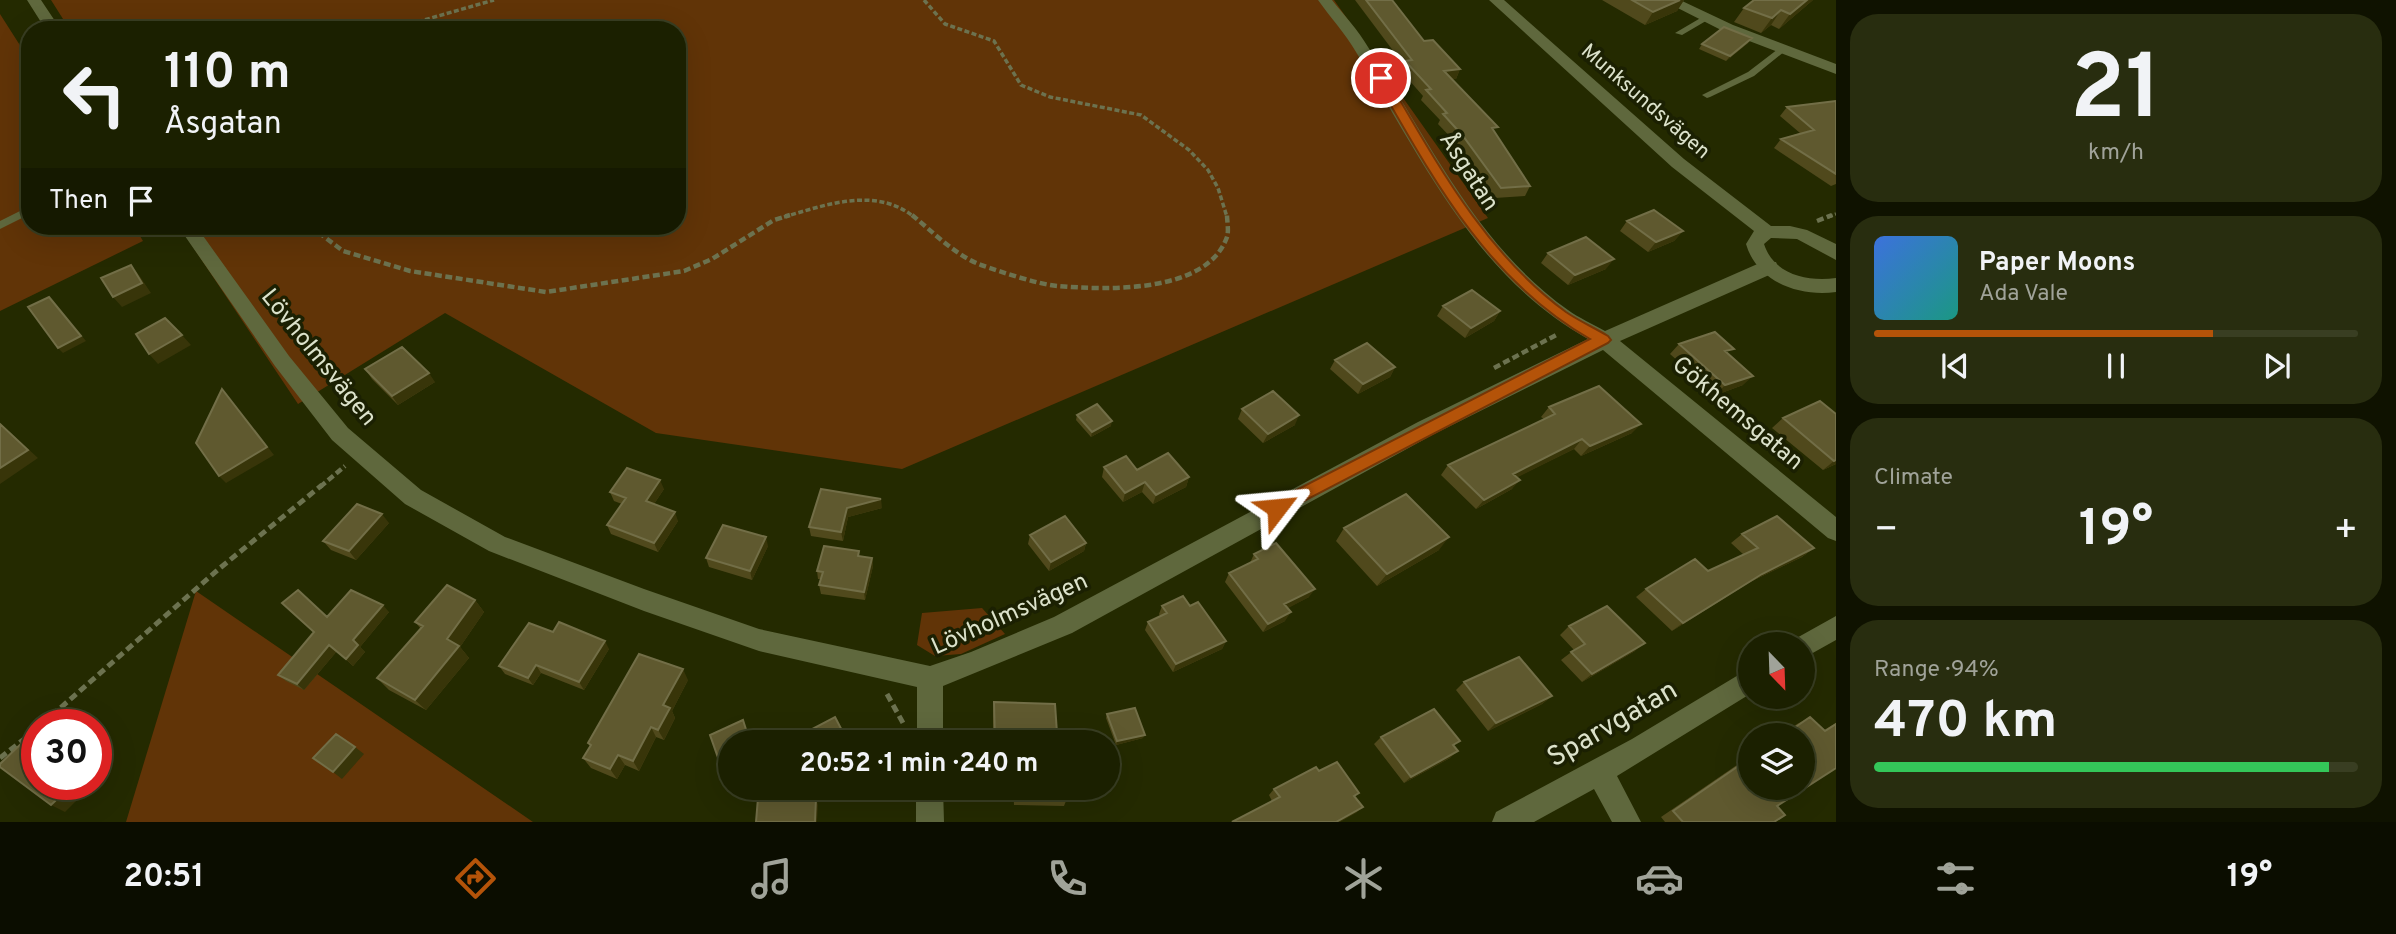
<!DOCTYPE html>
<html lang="en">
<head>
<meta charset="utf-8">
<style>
  :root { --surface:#1b2000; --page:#282d0f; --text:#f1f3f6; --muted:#a0a399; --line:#393e22; --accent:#b45309 }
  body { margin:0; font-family:Overpass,sans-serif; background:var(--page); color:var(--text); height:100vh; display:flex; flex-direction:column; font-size:26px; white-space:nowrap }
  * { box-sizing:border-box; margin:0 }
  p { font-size:23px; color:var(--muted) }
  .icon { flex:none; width:38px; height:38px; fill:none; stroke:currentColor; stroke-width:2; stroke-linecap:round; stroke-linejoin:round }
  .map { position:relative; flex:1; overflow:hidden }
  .side { display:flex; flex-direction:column; gap:14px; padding:14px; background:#0f1200; width:560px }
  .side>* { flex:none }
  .top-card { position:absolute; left:21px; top:21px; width:665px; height:214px; border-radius:28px; box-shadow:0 7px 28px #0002,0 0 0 2px var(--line); background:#1b2000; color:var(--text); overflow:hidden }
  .needle { width:46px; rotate:157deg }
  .controls { position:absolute; left:1738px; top:632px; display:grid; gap:14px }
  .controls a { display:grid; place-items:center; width:77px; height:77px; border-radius:50%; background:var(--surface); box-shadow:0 7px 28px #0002,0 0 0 2px var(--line); font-size:35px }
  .speed { position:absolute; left:21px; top:709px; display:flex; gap:14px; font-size:35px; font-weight:700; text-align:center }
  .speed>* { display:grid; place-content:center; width:91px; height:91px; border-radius:50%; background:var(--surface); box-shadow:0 7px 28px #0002,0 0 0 2px var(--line); line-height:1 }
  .speed .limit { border:10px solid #d22; background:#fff; color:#111 }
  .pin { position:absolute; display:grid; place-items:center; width:60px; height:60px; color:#fff; margin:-30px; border:4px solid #fff; border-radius:50%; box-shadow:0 2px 7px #0007 }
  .me { position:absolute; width:77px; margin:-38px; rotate:61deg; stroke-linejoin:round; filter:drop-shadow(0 0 5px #0008) }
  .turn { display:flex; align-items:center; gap:24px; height:147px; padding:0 28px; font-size:32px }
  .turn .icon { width:91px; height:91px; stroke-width:2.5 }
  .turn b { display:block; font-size:49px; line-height:60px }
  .then { display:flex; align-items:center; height:66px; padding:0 28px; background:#0003; gap:14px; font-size:26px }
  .big { font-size:52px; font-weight:700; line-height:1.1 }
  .side .tile { flex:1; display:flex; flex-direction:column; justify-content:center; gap:10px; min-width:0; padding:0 24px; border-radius:28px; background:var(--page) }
  .side .dial { align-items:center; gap:0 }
  .dial b { font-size:91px; line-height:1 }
  .song { display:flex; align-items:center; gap:21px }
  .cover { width:84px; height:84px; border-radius:10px; background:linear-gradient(135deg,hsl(220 70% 55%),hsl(170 70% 35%)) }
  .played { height:7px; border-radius:4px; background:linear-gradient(90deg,var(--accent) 70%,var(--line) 70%) }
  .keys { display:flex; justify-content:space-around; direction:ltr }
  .heat { display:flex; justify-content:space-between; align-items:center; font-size:38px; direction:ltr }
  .charge { height:10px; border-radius:5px; background:linear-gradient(90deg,#34c759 94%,var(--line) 0) }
  .trip { position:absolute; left:718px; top:730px; width:402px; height:70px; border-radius:35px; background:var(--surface); box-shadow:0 7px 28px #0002,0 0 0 2px var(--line); font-weight:700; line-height:70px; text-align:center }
  .dock { display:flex; height:112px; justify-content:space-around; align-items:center; background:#0b0d00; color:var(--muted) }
  .dock .icon { width:49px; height:49px }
  .dock .active { color:var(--accent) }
  .dock b { font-size:32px; color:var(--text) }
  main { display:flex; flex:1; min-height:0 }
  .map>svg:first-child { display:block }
  .green { fill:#613407 }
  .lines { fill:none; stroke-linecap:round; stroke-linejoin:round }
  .path-far2 { stroke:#6c724f; stroke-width:3.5; stroke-dasharray:5 2.5; stroke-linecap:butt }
  .path-far1 { stroke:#6c724f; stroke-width:4.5; stroke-dasharray:7 3.5; stroke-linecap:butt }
  .path { stroke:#6c724f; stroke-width:5; stroke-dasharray:8 4.5; stroke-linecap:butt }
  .service { fill:#5f683d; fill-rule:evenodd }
  .minor { fill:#5f683d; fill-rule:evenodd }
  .tertiary { fill:#5f683d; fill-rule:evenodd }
  .wall { fill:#50491c }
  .shaded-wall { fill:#383509 }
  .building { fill:#5f592f; stroke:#726e47; stroke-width:2 }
  .route { fill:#b45309; stroke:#753606; stroke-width:2 }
  .labels { text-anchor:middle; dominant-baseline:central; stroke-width:7; stroke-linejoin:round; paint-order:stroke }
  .far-street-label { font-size:21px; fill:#dce2cb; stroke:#1b2002 }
  .street-label { font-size:24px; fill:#dce2cb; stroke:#1b2002 }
  .near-street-label { font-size:28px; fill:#dce2cb; stroke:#1b2002 }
</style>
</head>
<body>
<main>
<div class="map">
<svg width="1836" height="822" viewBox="0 0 1836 822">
  <rect width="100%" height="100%" fill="#242a00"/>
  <path class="green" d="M51,0H1334L1488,218L902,469L656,433L445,313L298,404L179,226H677V30H70Z
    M0,14L30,61V226H134L143,241L0,311Z
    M196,591L533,822H126Z
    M982,608L1005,634L961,654L935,656L917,645L922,613Z"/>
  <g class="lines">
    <path class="path-far2" d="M924,0L945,24L994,41L1021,85L1050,97L1141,115L1189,150L1208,170L1218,188L1227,217
      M389,30L494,0
      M784,217C825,205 876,186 914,217
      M1828,217L1836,214"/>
    <path class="path-far1" d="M912,215C933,232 955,255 981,265C1002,272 1036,284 1058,286C1106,290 1207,294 1227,237C1229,231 1227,221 1227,215
      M1817,221L1832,215
      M310,226L343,251L410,271L546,292L684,271L712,259L774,220L790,215
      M1494,368L1558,334
      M320,487L345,466"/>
    <path class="path" d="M887,694L903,723
      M42,724L220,568L322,485
      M0,758L37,729"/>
    <path class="service" d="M1704,16L1711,18L1682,35L1675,33Z
      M1782,46L1785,47V51L1754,76L1710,97L1707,98L1702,95L1748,72Z
      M30,206V214L0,229V221Z"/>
    <path class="minor" d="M27,0H41L61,30H46Z
      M1318,0H1332C1344,15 1358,30 1368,47C1429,139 1475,244 1568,310C1579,318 1593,324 1605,331L1762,262H1776L1778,267L1776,272L1620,341L1836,517V541L1828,538L1603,350L1434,434L1072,633L943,686V742H917V687L759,651L644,611L489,551L405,504L332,440L275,366L178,226H196L289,356L348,428L421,490L505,537L644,589L759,629L930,666L971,652L1054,617L1418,422L1588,339C1474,275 1422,158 1356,52C1345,33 1330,17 1318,0Z
      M1662,0H1680L1733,25L1836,64V74L1723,31Z
      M1836,616V640L1802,659V644H1791L1793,640Z
      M1750,668V694L1617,776L1641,822H1612L1594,789L1534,822H1492L1496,812L1632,739Z
      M916,788H943L944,822H916Z"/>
    <path class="tertiary" d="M1489,0H1504L1684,159L1771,226H1790L1807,230L1836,244V260L1797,239L1771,238L1764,244C1774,275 1808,282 1836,278V292C1799,297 1757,282 1746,244L1754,231L1672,167Z"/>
  </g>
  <path class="wall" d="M1355,0H1392L1424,41L1460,69L1456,79H1451L1495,133L1530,186L1525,196L1495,198L1458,145L1438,124L1440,120L1421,100L1423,96L1401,71L1403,64Z
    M1602,0H1684L1677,11L1645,25Z
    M1813,0L1779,29L1771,25L1761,33L1734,22L1744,8Z
    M1748,43L1726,61L1699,49L1702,44Z
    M1836,101V184L1831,186L1774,148L1781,139L1800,133L1780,116L1787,107Z
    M1627,221L1683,231L1674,241L1648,252L1620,231Z
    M1548,253L1606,269L1568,285L1541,263Z
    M1443,306L1500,311L1494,321L1465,338L1437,316Z
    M1679,344L1729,354L1743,385L1716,395L1670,354Z
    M1335,360L1395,367L1390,377L1358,394L1330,369Z
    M365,369L435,382L398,405L372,379Z
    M1549,407L1632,433L1581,456L1574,449L1517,477L1512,489L1476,509L1441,475L1448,465L1544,419L1541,417Z
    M1242,409L1295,425L1263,443L1238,419Z
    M1836,414V464L1823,470L1772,428L1783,418Z
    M1077,415L1111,426L1091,437L1076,420Z
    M1104,467L1137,470L1189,477L1186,487L1153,504L1142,492L1123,502L1102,477Z
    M664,489L654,504L678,521L658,552L611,534L607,525L622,504L614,501L610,492Z
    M821,489L882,508L848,517L843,541L811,536L809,527Z
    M389,523L356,560L331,550L323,541Z
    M1344,528L1439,550L1377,586L1336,541Z
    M1742,534L1814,548L1802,557L1750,582L1672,631L1636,597L1646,589L1708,571L1744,555L1731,543Z
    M1030,535L1086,543L1084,551L1049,571L1028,544Z
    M768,546L752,580L709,567L706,558Z
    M1254,554L1309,597L1287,608L1285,621L1263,632L1225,582L1229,573L1250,563Z
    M859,556L872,558L873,566L865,600L821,594L819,585L821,579H818L817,571Z
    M475,600L484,612L460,647L469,658L426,710L389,690L377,678L421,629L415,622Z
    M1162,606H1190L1226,641L1222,649L1173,672L1145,630L1148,622L1160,616L1159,614Z
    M389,612L360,647L365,652L353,666L337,651L304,690L286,681L278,675L327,617Z
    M1569,626L1635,651L1582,682L1561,660L1574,650L1560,635Z
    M553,632L609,649L584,690L541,673L533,685L505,674L499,666Z
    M688,680L672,711L675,718L664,740L656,737L639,771L625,765L617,779L591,768L583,758L590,746L588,743Z
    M1464,682L1552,696L1542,704L1488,731L1456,690Z
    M994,702L1057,733L1073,742H993V713Z
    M1107,714L1143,738L1116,745L1106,718Z
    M1810,717L1824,730L1836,723V768L1777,806L1774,822H1665L1661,817L1750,756V788L1802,735H1781L1797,724Z
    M1381,737L1454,746L1450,758L1404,783L1374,744Z
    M1319,771L1355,797L1356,813L1272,801L1269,795L1274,789Z
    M1013,788H1067L1068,796L1064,806L1014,805Z"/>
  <path class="shaded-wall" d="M1680,0H1684L1677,11L1645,25L1653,12Z
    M1807,0H1813L1779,29L1790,14Z
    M1781,10L1771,25L1761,33L1772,18Z
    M1752,38L1748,43L1726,61L1730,56Z
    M1460,69L1456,79L1439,81L1444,71Z
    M1683,231L1674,241L1648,252L1656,242Z
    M1614,259L1606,269L1568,285L1575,275Z
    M131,265L139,275L151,293L122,307L113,297Z
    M49,297L86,341L63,353L58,348Z
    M1500,311L1494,321L1465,338L1471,328Z
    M182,335L191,345L158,364L149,354Z
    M1395,367L1390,377L1358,394L1363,384Z
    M429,373L435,382L398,405L392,396Z
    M1753,376L1743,385L1716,395L1725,385Z
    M222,389L274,455L226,483L219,476Z
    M1299,415L1295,425L1263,443L1268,434Z
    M1112,421L1111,426L1091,437L1092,432Z
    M0,423L38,458L0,484Z
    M1641,424L1632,433L1581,456L1590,446Z
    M1582,439L1574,449L1506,483L1513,474Z
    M1836,460V464L1823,470L1834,461Z
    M1189,477L1186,487L1153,504L1156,495Z
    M660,480L664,489L650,510L646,501Z
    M1520,480L1512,489L1476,509L1484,500Z
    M1145,482L1142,492L1123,502L1125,493Z
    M881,499L882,508L848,517L843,541L841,532L847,508Z
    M675,512L678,521L658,552L654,543Z
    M382,514L389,523L356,560L349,551Z
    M766,537L768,546L752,580L750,571Z
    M1449,537L1439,550L1377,586L1387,574Z
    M1086,543L1084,551L1049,571L1051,562Z
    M1814,548L1802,557L1750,582L1672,631L1683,623L1762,574Z
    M872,558L873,566L865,600L864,592Z
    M1315,589L1309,597L1279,613L1284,604Z
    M475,600L484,612L460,647L469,658L426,710L415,700L447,639Z
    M383,605L389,612L360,647L365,652L353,666L346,659L353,640Z
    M1291,612L1285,621L1263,632L1268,624Z
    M605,641L609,649L584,690L579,682Z
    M1226,641L1222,649L1173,672L1176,664Z
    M1645,643L1635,651L1582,682L1592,674Z
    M329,645L337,651L304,690L297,684Z
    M536,665L541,673L533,685L528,678Z
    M683,669L688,680L672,711L675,718L664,740L658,730L663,705Z
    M1552,696L1542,704L1488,731L1496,723Z
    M651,727L656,737L639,771L633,761Z
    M1145,735L1143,738L1116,745L1117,741Z
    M355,747L364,754L342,779L333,772Z
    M1458,751L1450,758L1404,783L1411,777Z
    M618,755L625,765L617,779L610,769Z
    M730,765V773L725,775L722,769Z
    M73,784H93L65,812L51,805Z
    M838,788H851L824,802L822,796Z
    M816,798L818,805L817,822H815Z
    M1363,807L1356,813L1340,822H1336Z"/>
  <path class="building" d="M1366,0H1392L1424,41L1433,40L1460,69L1444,71L1498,127L1492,128L1530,186L1501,188L1463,136L1443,114L1447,113L1426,90L1431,89L1405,61L1412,60Z
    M1632,0H1680L1653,12Z
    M1754,0H1807L1790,14L1781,10L1772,18L1744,8Z
    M1724,27L1752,38L1730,56L1702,44Z
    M1836,101V174L1781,139L1814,130L1787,107Z
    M1654,210L1683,231L1656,242L1627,221Z
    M1586,237L1614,259L1575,275L1548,253Z
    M131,265L142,283L113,297L101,278Z
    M1472,290L1500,311L1471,328L1443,306Z
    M49,297L81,336L58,348L28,307Z
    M165,318L182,335L149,354L136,334Z
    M1715,332L1734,349L1725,351L1753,376L1725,385L1679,344Z
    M1367,343L1395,367L1363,384L1335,360Z
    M402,347L429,373L392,396L365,369Z
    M1599,386L1641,424L1590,446L1582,439L1513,474L1520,480L1484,500L1448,465L1555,414L1549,407Z
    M222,389L267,447L219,476L196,443Z
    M1273,391L1299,415L1268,434L1242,409Z
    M1820,401L1836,414V460L1834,461L1783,418Z
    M1097,404L1112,421L1092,432L1077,415Z
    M0,424L28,450L0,468Z
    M1168,453L1189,477L1156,495L1145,482L1125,493L1104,467L1126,456L1137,470Z
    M627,468L660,480L646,501L675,512L654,543L607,525L626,498L610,492Z
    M821,489L881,499L847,508L841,532L809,527Z
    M1406,494L1449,537L1387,574L1344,528Z
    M357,504L382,514L349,551L323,541Z
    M1065,516L1086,543L1051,562L1030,535Z
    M1777,516L1814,548L1762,574L1683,623L1646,589L1695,559L1708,571L1758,548L1742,534Z
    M723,525L766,537L750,571L706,558Z
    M1276,543L1315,589L1284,604L1291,612L1268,624L1229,573L1258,559L1254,554Z
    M824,546L859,551L858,556L872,558L864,592L819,585L823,572L817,571Z
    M447,585L475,600L447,639L459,646L415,700L377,678L423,626L415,622Z
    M298,590L327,617L351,590L383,605L353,640L358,645L346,659L329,645L297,684L278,675L314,632L282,603Z
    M1183,596L1190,606L1198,602L1226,641L1176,664L1148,622L1167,613L1162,606Z
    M1607,606L1645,643L1592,674L1571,652L1585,644L1569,626Z
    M559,622L605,641L579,682L536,665L528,678L499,666L529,623L553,632Z
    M639,654L683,669L663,705L670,708L658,730L651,727L633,761L618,755L610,769L583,758L591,745L588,743Z
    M1519,657L1552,696L1496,723L1464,682Z
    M994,702L1055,704L1057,733L1072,734L1073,742H995Z
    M1135,708L1145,735L1117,741L1107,714Z
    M1434,709L1460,741L1453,745L1458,751L1411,777L1381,737Z
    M835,717L848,742H796L795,738Z
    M1810,717L1825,731L1836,724V768L1777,806L1785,815L1774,822H1683L1673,811L1750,758V788H1802V735H1784Z
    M743,720L750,742H730V765L722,769L710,735Z
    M336,734L355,747L333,772L313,758Z
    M26,739L37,747V784H73L51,805L0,767V764Z
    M1337,762L1359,793L1354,796L1363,807L1336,822H1232L1280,797L1274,789L1316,767L1319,771Z
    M818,788H838L822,796Z
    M1016,788H1067L1068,796L1016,795Z
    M758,798H816L815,822H756Z"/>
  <path class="route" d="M1381,75L1387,78C1437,163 1485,253 1566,312C1579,321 1595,328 1608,336L1611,340L1608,343L1277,515L1271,513L1268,508L1271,503L1590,339C1486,279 1433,179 1375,78Z"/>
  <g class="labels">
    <g class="far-street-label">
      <text transform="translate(1645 102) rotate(41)">Munksundsvägen</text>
    </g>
    <g class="street-label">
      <text transform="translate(1468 172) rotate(57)">Åsgatan</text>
      <text transform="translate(318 358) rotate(51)">Lövholmsvägen</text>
      <text transform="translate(1737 414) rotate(40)">Gökhemsgatan</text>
      <text transform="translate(1010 615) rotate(-24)">Lövholmsvägen</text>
    </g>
    <g class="near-street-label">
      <text transform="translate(1613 725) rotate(-30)">Sparvgatan</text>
    </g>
  </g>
</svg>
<div class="controls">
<a><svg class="needle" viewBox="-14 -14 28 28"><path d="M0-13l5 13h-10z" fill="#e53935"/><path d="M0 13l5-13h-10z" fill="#a0a399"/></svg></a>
<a><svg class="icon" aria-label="layers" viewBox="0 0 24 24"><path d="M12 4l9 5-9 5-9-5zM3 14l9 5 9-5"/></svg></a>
</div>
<div class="speed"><div class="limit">30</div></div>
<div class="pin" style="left:1381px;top:78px;background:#d93025"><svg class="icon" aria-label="arrive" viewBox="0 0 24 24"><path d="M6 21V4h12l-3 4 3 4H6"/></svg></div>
<svg class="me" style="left:1277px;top:508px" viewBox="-20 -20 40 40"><path d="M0-17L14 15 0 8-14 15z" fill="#b45309" stroke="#fff" stroke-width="4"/></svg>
<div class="trip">20:52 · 1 min · 240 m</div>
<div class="top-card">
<div class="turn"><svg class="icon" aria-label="left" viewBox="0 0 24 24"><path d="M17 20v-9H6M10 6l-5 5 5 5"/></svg><div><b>110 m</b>Åsgatan</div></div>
<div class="then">Then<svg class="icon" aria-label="arrive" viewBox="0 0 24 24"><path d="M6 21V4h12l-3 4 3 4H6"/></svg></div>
</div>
</div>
<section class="side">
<div class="tile dial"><b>21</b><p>km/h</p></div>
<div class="tile">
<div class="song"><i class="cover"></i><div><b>Paper Moons</b><p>Ada Vale</p></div></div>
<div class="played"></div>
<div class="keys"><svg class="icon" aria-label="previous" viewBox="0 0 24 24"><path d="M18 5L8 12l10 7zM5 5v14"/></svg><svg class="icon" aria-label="pause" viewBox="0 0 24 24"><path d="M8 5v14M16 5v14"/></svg><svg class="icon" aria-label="next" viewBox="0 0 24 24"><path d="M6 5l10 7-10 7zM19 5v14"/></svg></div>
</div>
<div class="tile"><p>Climate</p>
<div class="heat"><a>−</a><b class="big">19°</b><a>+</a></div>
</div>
<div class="tile"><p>Range · 94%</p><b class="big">470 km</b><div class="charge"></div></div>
</section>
</main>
<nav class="dock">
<b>20:51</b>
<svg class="icon active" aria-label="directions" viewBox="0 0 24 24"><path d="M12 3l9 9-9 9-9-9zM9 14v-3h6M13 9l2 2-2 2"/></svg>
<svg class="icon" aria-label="music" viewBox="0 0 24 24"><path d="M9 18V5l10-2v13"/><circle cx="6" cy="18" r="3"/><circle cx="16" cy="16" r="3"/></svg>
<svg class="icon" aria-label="phone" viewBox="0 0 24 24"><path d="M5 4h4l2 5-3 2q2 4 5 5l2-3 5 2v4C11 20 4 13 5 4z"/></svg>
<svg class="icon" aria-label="climate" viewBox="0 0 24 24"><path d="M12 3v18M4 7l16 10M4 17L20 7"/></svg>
<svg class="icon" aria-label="car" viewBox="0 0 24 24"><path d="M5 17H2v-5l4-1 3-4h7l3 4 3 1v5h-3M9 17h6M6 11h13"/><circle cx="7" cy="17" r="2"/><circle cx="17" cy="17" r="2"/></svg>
<svg class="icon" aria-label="filters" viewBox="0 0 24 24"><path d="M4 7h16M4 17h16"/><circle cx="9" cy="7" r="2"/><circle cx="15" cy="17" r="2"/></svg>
<b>19°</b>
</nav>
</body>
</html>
